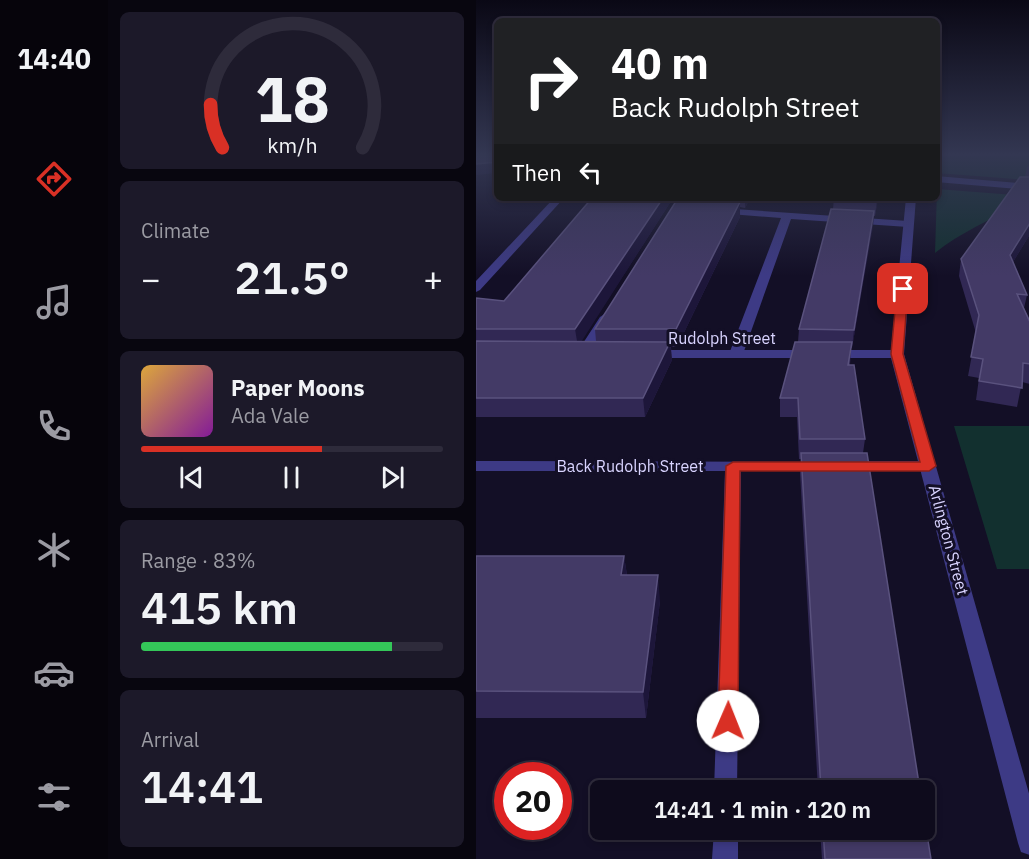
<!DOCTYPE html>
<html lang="en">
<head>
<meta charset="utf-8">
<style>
  :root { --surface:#0e0b1c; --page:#1c1929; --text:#f1f3f6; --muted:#9b9ba3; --line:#2e2b3b; --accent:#d93025 }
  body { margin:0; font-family:"IBM Plex Sans",sans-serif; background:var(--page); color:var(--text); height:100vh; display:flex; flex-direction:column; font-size:22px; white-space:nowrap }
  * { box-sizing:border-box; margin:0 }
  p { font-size:20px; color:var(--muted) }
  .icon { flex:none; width:33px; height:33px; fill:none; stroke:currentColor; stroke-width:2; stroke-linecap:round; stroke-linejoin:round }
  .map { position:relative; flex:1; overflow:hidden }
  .details { display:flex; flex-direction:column; gap:12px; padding:12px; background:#08060f; width:368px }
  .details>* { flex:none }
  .hud { position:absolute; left:18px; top:18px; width:446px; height:183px; border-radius:9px; box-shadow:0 3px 9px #0003,0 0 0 2px var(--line); background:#202124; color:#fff; overflow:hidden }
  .speed { position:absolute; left:18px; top:762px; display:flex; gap:12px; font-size:30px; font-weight:700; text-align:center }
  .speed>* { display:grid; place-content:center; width:78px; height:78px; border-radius:50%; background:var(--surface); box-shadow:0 3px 9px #0003,0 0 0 2px var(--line); line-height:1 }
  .speed .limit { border:9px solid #d22; background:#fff; color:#111 }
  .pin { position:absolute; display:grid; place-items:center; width:51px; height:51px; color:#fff; margin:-26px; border-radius:12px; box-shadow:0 3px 9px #0006 }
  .me { position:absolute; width:66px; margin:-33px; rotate:1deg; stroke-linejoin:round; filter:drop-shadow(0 0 4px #0008) }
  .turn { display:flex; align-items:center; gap:21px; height:126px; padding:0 18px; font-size:27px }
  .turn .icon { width:78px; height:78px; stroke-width:2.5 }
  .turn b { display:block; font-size:42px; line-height:51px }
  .then { display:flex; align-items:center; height:57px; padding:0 18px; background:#0003; gap:12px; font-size:22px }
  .big { font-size:45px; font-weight:600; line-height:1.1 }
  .details .widget { flex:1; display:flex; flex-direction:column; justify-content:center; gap:9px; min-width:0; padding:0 21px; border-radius:9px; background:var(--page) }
  .details .dial { align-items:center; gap:0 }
  .dial svg { height:156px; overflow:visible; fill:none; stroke:var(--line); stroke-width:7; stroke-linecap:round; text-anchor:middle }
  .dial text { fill:var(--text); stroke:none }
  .song { display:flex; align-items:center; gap:18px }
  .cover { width:72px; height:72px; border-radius:9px; background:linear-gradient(135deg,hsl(40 70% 55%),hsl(290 70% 35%)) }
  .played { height:6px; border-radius:3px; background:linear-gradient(90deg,var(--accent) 60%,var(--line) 60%) }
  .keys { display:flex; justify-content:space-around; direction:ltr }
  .heat { display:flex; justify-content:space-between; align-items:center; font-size:33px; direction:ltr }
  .charge { height:9px; border-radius:4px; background:linear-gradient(90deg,#34c759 83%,var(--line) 0) }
  .trip { position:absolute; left:114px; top:780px; width:345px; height:60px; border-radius:9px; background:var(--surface); box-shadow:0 3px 9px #0003,0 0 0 2px var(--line); font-weight:600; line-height:60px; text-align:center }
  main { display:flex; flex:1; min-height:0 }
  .tabs { display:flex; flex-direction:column; width:108px; justify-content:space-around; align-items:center; background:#06040b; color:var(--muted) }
  .tabs .icon { width:42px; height:42px }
  .tabs .on { color:var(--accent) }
  .tabs b { font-size:27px; color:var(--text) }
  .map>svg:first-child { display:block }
  .green { fill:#12302f }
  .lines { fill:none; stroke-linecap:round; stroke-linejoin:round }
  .lane { fill:#3d3a85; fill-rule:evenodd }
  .street { fill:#3d3a85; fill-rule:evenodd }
  .wall { fill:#312854 }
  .shaded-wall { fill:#1d163a }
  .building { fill:#433a66; stroke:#5a527e; stroke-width:1.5 }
  .route { fill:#d93025; stroke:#8d1f18; stroke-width:1.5 }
  .labels { text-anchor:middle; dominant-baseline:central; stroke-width:6; stroke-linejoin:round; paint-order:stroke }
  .street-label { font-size:16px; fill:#d9d4ff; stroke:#130f26 }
</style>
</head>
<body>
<main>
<nav class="tabs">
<b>14:40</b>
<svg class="icon on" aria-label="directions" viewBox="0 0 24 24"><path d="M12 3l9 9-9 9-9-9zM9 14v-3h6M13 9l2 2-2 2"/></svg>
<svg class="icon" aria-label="music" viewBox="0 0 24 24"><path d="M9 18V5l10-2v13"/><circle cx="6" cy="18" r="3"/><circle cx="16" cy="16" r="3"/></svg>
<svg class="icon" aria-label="phone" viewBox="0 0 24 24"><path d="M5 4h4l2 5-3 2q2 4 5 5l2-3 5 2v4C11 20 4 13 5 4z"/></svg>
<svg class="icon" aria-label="climate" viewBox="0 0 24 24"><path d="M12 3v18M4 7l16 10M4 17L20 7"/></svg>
<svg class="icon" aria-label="car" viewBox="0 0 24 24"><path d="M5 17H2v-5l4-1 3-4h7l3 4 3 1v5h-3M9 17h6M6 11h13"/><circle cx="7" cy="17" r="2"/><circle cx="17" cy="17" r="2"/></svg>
<svg class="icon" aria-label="filters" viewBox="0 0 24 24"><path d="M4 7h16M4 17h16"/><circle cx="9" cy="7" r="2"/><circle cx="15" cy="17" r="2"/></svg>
</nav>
<section class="details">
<div class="widget dial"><svg viewBox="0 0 100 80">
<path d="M14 69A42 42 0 1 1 86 69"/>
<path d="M14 69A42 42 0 0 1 8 47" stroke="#d93025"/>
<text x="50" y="56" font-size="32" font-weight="700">18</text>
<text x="50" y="72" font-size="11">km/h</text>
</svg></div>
<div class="widget"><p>Climate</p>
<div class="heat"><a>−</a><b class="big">21.5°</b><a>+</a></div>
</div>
<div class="widget">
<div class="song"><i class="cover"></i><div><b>Paper Moons</b><p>Ada Vale</p></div></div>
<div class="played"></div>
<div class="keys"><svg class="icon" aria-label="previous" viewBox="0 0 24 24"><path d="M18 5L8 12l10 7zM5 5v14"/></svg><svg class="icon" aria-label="pause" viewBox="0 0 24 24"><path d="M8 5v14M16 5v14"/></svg><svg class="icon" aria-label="next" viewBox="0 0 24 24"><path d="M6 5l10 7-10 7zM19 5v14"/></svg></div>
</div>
<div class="widget"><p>Range · 83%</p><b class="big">415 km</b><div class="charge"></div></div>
<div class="widget"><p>Arrival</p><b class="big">14:41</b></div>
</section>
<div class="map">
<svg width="554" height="859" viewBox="0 0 554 859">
  <rect width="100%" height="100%" fill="#130f26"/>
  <path class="green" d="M460,155H553V180L461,173Z
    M461,189L553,196C523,218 488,229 459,253Z
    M478,426H553V569H521Z"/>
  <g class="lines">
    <path class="lane" d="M78,198H88L4,290L0,292V281Z
      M244,208L432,221L437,224L432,227L315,219L267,354L260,358L253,354L305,218L241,213V209Z
      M0,461L351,462L353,466L351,470L345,471H265L261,790H238L249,471H0Z
      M372,461H453L461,466L453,471L366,470L364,466L366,462Z
      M238,830H262V859H236Z"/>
    <path class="street" d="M460,176L554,184V190L460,182Z
      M430,198H440L428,354L554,797V855L545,852L542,843L415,358H175L168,354L175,350H415Z
      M130,313L136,317L114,354L112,357H102L100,354L124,317Z"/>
  </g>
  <path class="wall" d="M554,164V234L537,262L551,295L548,308L554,322V384L546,382L541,407L500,400L503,378L492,376L500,333L483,276L485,259L549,177L551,167Z
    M116,198H197L105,341H120L119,329L202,198H274L269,208L264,207V217L201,347H195L196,360L169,417H0V298L28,301Z
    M358,198H402L399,216H398L376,348H375L374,365L389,439L387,453L444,790H342L324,473L325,459H323L321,417H304V398L322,342L323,329L357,209Z
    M0,556H148L151,575L184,601L170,718H0Z
    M344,830H448L455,859H346Z"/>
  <path class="shaded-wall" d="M21,162V173L0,175V164Z
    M187,198H197L102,347L99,329Z
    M269,198H274L269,208Z
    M401,198H402L399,216Z
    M264,202V217L201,347L200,329Z
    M398,211L397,227L376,348L378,330Z
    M554,223V234L531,272L534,255Z
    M194,342L196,360L169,417L167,398Z
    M148,556L152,582L145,575Z
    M182,575L184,601L170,718L167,692Z"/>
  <path class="building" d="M0,155H21V162L0,164Z
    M544,177H554V223L534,255L551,295L541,294L554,322V364L547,363L546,388L503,381L507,359L495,357L503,315L485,259Z
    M116,198H187L99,329H0V298L28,301Z
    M202,198L264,202L200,329H119Z
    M358,198H401L400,201Z
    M355,209L398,211L378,330L323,329Z
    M0,341L194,342L167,398H0Z
    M319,342H376L372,365H378L389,439H324L322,398H304Z
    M325,453H391L444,790H345Z
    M0,556H148L145,575H182L167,692L0,691Z
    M448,816L455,859H349L347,830H448Z"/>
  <linearGradient id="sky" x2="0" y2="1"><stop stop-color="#0a0815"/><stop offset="0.56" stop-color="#333752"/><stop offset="1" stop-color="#333752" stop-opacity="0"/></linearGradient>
  <rect width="554" height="276" fill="url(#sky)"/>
  <path class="route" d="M427,286L432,289L427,354L460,466L453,471H264L262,721L259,727L252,730L245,727L242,721L250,466L257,462H444L415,354L421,289Z"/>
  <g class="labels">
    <g class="street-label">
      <text x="246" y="338">Rudolph Street</text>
      <text x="154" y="466">Back Rudolph Street</text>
      <text transform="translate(473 540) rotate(75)">Arlington Street</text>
    </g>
  </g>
</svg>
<div class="speed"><div class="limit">20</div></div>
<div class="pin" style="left:427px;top:289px;background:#d93025"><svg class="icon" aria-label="arrive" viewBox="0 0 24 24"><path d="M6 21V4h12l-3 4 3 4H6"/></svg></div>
<svg class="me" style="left:252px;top:721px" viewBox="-20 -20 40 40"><circle r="19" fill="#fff"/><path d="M0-13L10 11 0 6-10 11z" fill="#d93025"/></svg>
<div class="trip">14:41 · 1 min · 120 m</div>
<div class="hud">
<div class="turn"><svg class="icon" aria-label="right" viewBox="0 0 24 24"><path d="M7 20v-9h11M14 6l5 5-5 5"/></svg><div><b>40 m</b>Back Rudolph Street</div></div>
<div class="then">Then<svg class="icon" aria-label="left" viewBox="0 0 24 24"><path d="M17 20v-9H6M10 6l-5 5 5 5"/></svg></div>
</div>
</div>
</main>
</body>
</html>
